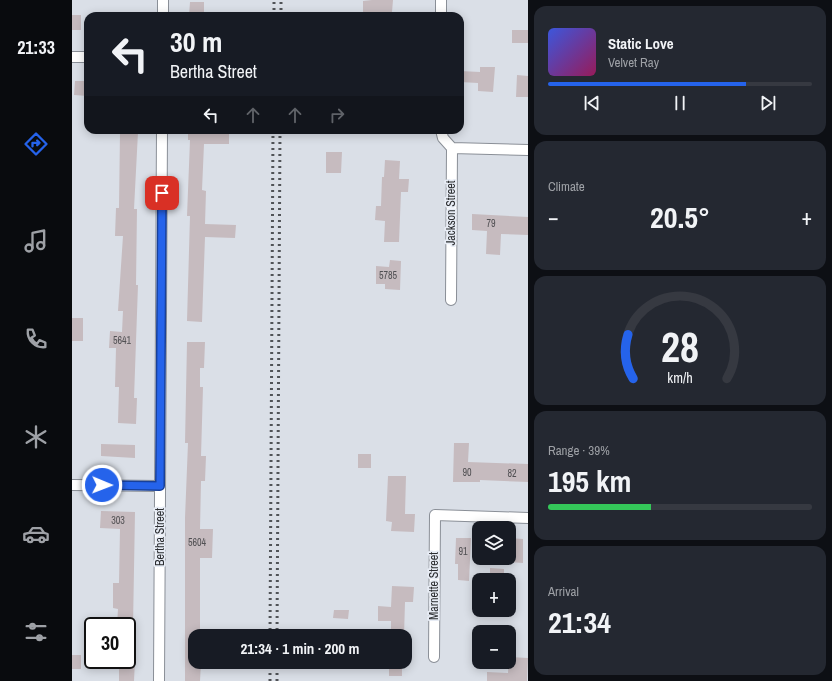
<!DOCTYPE html>
<html lang="en">
<head>
<meta charset="utf-8">
<style>
  :root { --surface:#171b24; --page:#242831; --text:#f1f3f6; --muted:#9ea1a6; --line:#363941; --accent:#2563eb }
  body { margin:0; font-family:"Archivo Narrow",sans-serif; background:var(--page); color:var(--text); height:100vh; display:flex; flex-direction:column; font-size:15px; white-space:nowrap }
  * { box-sizing:border-box; margin:0 }
  p { font-size:13px; color:var(--muted) }
  .icon { flex:none; width:22px; height:22px; fill:none; stroke:currentColor; stroke-width:2; stroke-linecap:round; stroke-linejoin:round }
  .map { position:relative; flex:1; overflow:hidden }
  .drawer { display:flex; flex-direction:column; gap:6px; padding:6px; background:#0d0f14; width:304px }
  .drawer>* { flex:none }
  .hud { position:absolute; left:12px; top:12px; width:380px; height:122px; border-radius:12px; box-shadow:0 2px 10px #0003; background:#171b24; color:var(--text); overflow:hidden }
  .controls { position:absolute; left:400px; top:521px; display:grid; gap:8px }
  .controls a { display:grid; place-items:center; width:44px; height:44px; border-radius:8px; background:var(--surface); box-shadow:0 2px 10px #0003; font-size:20px }
  .speed { position:absolute; left:12px; top:617px; display:flex; gap:8px; font-size:20px; font-weight:700; text-align:center }
  .speed>* { display:grid; place-content:center; width:52px; height:52px; border-radius:50%; background:var(--surface); box-shadow:0 2px 10px #0003; line-height:1 }
  .speed .limit { border:2px solid #111; border-radius:6px; background:#fff; color:#111 }
  .pin { position:absolute; display:grid; place-items:center; width:34px; height:34px; color:#fff; margin:-17px; border-radius:8px; box-shadow:0 2px 6px #0006 }
  .me { position:absolute; width:44px; margin:-22px; rotate:91deg; stroke-linejoin:round; filter:drop-shadow(0 0 3px #0008) }
  .turn { display:flex; align-items:center; gap:14px; height:84px; padding:0 20px; font-size:18px }
  .turn .icon { width:52px; height:52px; stroke-width:2.5 }
  .turn b { display:block; font-size:28px; line-height:34px }
  .lanes { display:flex; align-items:center; height:38px; padding:0 20px; background:#0003; justify-content:center; gap:20px; direction:ltr }
  .lanes .off { opacity:.35 }
  .big { font-size:30px; font-weight:700; line-height:1.1 }
  .drawer .widget { flex:1; display:flex; flex-direction:column; justify-content:center; gap:6px; min-width:0; padding:0 14px; border-radius:12px; background:var(--page) }
  .drawer .dial { align-items:center; gap:0 }
  .dial svg { height:104px; overflow:visible; fill:none; stroke:var(--line); stroke-width:7; stroke-linecap:round; text-anchor:middle }
  .dial text { fill:var(--text); stroke:none }
  .song { display:flex; align-items:center; gap:12px }
  .cover { width:48px; height:48px; border-radius:6px; background:linear-gradient(135deg,hsl(230 70% 55%),hsl(330 70% 35%)) }
  .played { height:4px; border-radius:2px; background:linear-gradient(90deg,var(--accent) 75%,var(--line) 75%) }
  .keys { display:flex; justify-content:space-around; direction:ltr }
  .heat { display:flex; justify-content:space-between; align-items:center; font-size:22px; direction:ltr }
  .charge { height:6px; border-radius:3px; background:linear-gradient(90deg,#34c759 39%,var(--line) 0) }
  .trip { position:absolute; left:116px; top:629px; width:224px; height:40px; border-radius:12px; background:var(--surface); box-shadow:0 2px 10px #0003; font-weight:700; line-height:40px; text-align:center }
  main { display:flex; flex:1; min-height:0 }
  .dock { display:flex; flex-direction:column; width:72px; justify-content:space-around; align-items:center; background:#090b0e; color:var(--muted) }
  .dock .icon { width:28px; height:28px }
  .dock .selected { color:var(--accent) }
  .dock b { font-size:18px; color:var(--text) }
  .map>svg:first-child { display:block }
  .building { fill:#c6bbbf }
  .lines { fill:none; stroke-linecap:round; stroke-linejoin:round }
  .street-casing { stroke:#8a8f97; stroke-width:12 }
  .street { stroke:#fff; stroke-width:10 }
  .rail { stroke:#505357; stroke-width:3; stroke-dasharray:2 4; stroke-linecap:butt }
  .route-casing { stroke:#184099; stroke-width:10 }
  .route { stroke:#2563eb; stroke-width:7 }
  .labels { text-anchor:middle; dominant-baseline:central; stroke-width:3.5; stroke-linejoin:round; paint-order:stroke }
  .number-label { font-size:10px; fill:#515053 }
  .street-label { font-size:12px; fill:#2a2c2f; stroke:#e7ecf5 }
</style>
</head>
<body>
<main>
<nav class="dock">
<b>21:33</b>
<svg class="icon selected" aria-label="directions" viewBox="0 0 24 24"><path d="M12 3l9 9-9 9-9-9zM9 14v-3h6M13 9l2 2-2 2"/></svg>
<svg class="icon" aria-label="music" viewBox="0 0 24 24"><path d="M9 18V5l10-2v13"/><circle cx="6" cy="18" r="3"/><circle cx="16" cy="16" r="3"/></svg>
<svg class="icon" aria-label="phone" viewBox="0 0 24 24"><path d="M5 4h4l2 5-3 2q2 4 5 5l2-3 5 2v4C11 20 4 13 5 4z"/></svg>
<svg class="icon" aria-label="climate" viewBox="0 0 24 24"><path d="M12 3v18M4 7l16 10M4 17L20 7"/></svg>
<svg class="icon" aria-label="car" viewBox="0 0 24 24"><path d="M5 17H2v-5l4-1 3-4h7l3 4 3 1v5h-3M9 17h6M6 11h13"/><circle cx="7" cy="17" r="2"/><circle cx="17" cy="17" r="2"/></svg>
<svg class="icon" aria-label="filters" viewBox="0 0 24 24"><path d="M4 7h16M4 17h16"/><circle cx="9" cy="7" r="2"/><circle cx="15" cy="17" r="2"/></svg>
</nav>
<div class="map">
<svg width="456" height="681" viewBox="0 0 456 681">
  <rect width="100%" height="100%" fill="#dadfe7"/>
  <path class="building" d="M300,0H321L320,12H291V1Z
    M118,2H132V16H117Z
    M0,15H9V30H0Z
    M440,30H456V43H440Z
    M408,67H423L421,92L406,91V83L388,82V71L408,72Z
    M445,75L456,76V97H444Z
    M3,81H16V96L2,95Z
    M116,130L157,131V144H132L130,190L134,191L133,224L164,225L163,238L133,237L130,322L115,321L118,216H115L118,140H116Z
    M48,132H66L62,209H65L64,285H66L62,398H65L64,424L46,423L47,387H43L44,348H37L38,331L50,332L51,311H46L51,236H43L44,208H47Z
    M254,152H270L269,173H254Z
    M313,160L328,161L327,179H337L336,192H329L327,242H312L313,221L303,220L304,206H309L310,177H312Z
    M400,214L456,217V235L429,234L428,255L414,254L415,231L400,230Z
    M318,260L329,261L328,290L313,289V284H304V266L317,267Z
    M0,318H11V341H0Z
    M115,342H133L132,368H128V387H131L129,456H134L133,481H129L128,529H141L140,558H128V632H123V662H129L128,681H113V518L116,443H113Z
    M382,443H397L396,462L456,464V482L408,480V482H381Z
    M29,444L63,445V458L29,456Z
    M286,454H299V468H286Z
    M316,476H334L333,514H343L342,532L319,531L320,522L314,521Z
    M29,511L63,512L61,626H45L46,609L41,608V583H47L48,529L28,528Z
    M384,538H399L397,581L386,580V564H383Z
    M437,538L451,539V563L437,562Z
    M418,568L432,569V580H418Z
    M320,586L342,587L341,602H333L332,636H319V621H306V606L319,607Z
    M262,610H277L276,619L261,618Z
    M0,655H9V669H0Z
    M437,657L456,658L455,681H415V672L436,673Z
    M47,660H63L62,681H47Z
    M317,662H330V676H317Z"/>
  <g class="lines">
    <g class="street-casing">
      <path id="street" d="M91,16V0
        M369,16V0
        M0,57H16
        M369,130L371,138L380,148L379,300
        M380,148L456,150
        M0,485L88,486
        M362,657L363,515L456,518
        M87,681L90,130"/>
    </g>
    <use href="#street" class="street"/>
    <path class="rail" d="M202,16V0
      M209,16V0
      M198,636L201,130
      M205,636L208,130
      M198,681V662
      M205,681V662"/>
  </g>
  <g class="lines">
    <g class="route-casing">
      <path id="route" d="M30,485L88,486L90,193"/>
    </g>
    <use href="#route" class="route"/>
  </g>
  <g class="labels">
    <g class="number-label">
      <text x="419" y="223">79</text>
      <text x="316" y="275">5785</text>
      <text x="50" y="340">5641</text>
      <text x="395" y="472">90</text>
      <text x="440" y="473">82</text>
      <text x="46" y="520">303</text>
      <text x="125" y="542">5604</text>
      <text x="391" y="551">91</text>
    </g>
    <g class="street-label">
      <text transform="translate(379 213) rotate(-90)">Jackson Street</text>
      <text transform="translate(88 537) rotate(-90)">Bertha Street</text>
      <text transform="translate(362 586) rotate(-90)">Marnette Street</text>
    </g>
  </g>
</svg>
<div class="controls">
<a><svg class="icon" aria-label="layers" viewBox="0 0 24 24"><path d="M12 4l9 5-9 5-9-5zM3 14l9 5 9-5"/></svg></a>
<a>+</a>
<a>−</a>
</div>
<div class="speed"><div class="limit">30</div></div>
<div class="pin" style="left:90px;top:193px;background:#d93025"><svg class="icon" aria-label="arrive" viewBox="0 0 24 24"><path d="M6 21V4h12l-3 4 3 4H6"/></svg></div>
<svg class="me" style="left:30px;top:485px" viewBox="-20 -20 40 40"><circle r="17" fill="#2563eb" stroke="#fff" stroke-width="3"/><path d="M0-11L8 9 0 5-8 9z" fill="#fff"/></svg>
<div class="trip">21:34 · 1 min · 200 m</div>
<div class="hud">
<div class="turn"><svg class="icon" aria-label="left" viewBox="0 0 24 24"><path d="M17 20v-9H6M10 6l-5 5 5 5"/></svg><div><b>30 m</b>Bertha Street</div></div>
<div class="lanes"><svg class="icon" aria-label="left" viewBox="0 0 24 24"><path d="M17 20v-9H6M10 6l-5 5 5 5"/></svg><svg class="icon off" aria-label="ahead" viewBox="0 0 24 24"><path d="M12 20V5M6 11l6-6 6 6"/></svg><svg class="icon off" aria-label="ahead" viewBox="0 0 24 24"><path d="M12 20V5M6 11l6-6 6 6"/></svg><svg class="icon off" aria-label="right" viewBox="0 0 24 24"><path d="M7 20v-9h11M14 6l5 5-5 5"/></svg></div>
</div>
</div>
<section class="drawer">
<div class="widget">
<div class="song"><i class="cover"></i><div><b>Static Love</b><p>Velvet Ray</p></div></div>
<div class="played"></div>
<div class="keys"><svg class="icon" aria-label="previous" viewBox="0 0 24 24"><path d="M18 5L8 12l10 7zM5 5v14"/></svg><svg class="icon" aria-label="pause" viewBox="0 0 24 24"><path d="M8 5v14M16 5v14"/></svg><svg class="icon" aria-label="next" viewBox="0 0 24 24"><path d="M6 5l10 7-10 7zM19 5v14"/></svg></div>
</div>
<div class="widget"><p>Climate</p>
<div class="heat"><a>−</a><b class="big">20.5°</b><a>+</a></div>
</div>
<div class="widget dial"><svg viewBox="0 0 100 80">
<path d="M14 69A42 42 0 1 1 86 69"/>
<path d="M14 69A42 42 0 0 1 10 35" stroke="#2563eb"/>
<text x="50" y="56" font-size="32" font-weight="700">28</text>
<text x="50" y="72" font-size="11">km/h</text>
</svg></div>
<div class="widget"><p>Range · 39%</p><b class="big">195 km</b><div class="charge"></div></div>
<div class="widget"><p>Arrival</p><b class="big">21:34</b></div>
</section>
</main>
</body>
</html>
